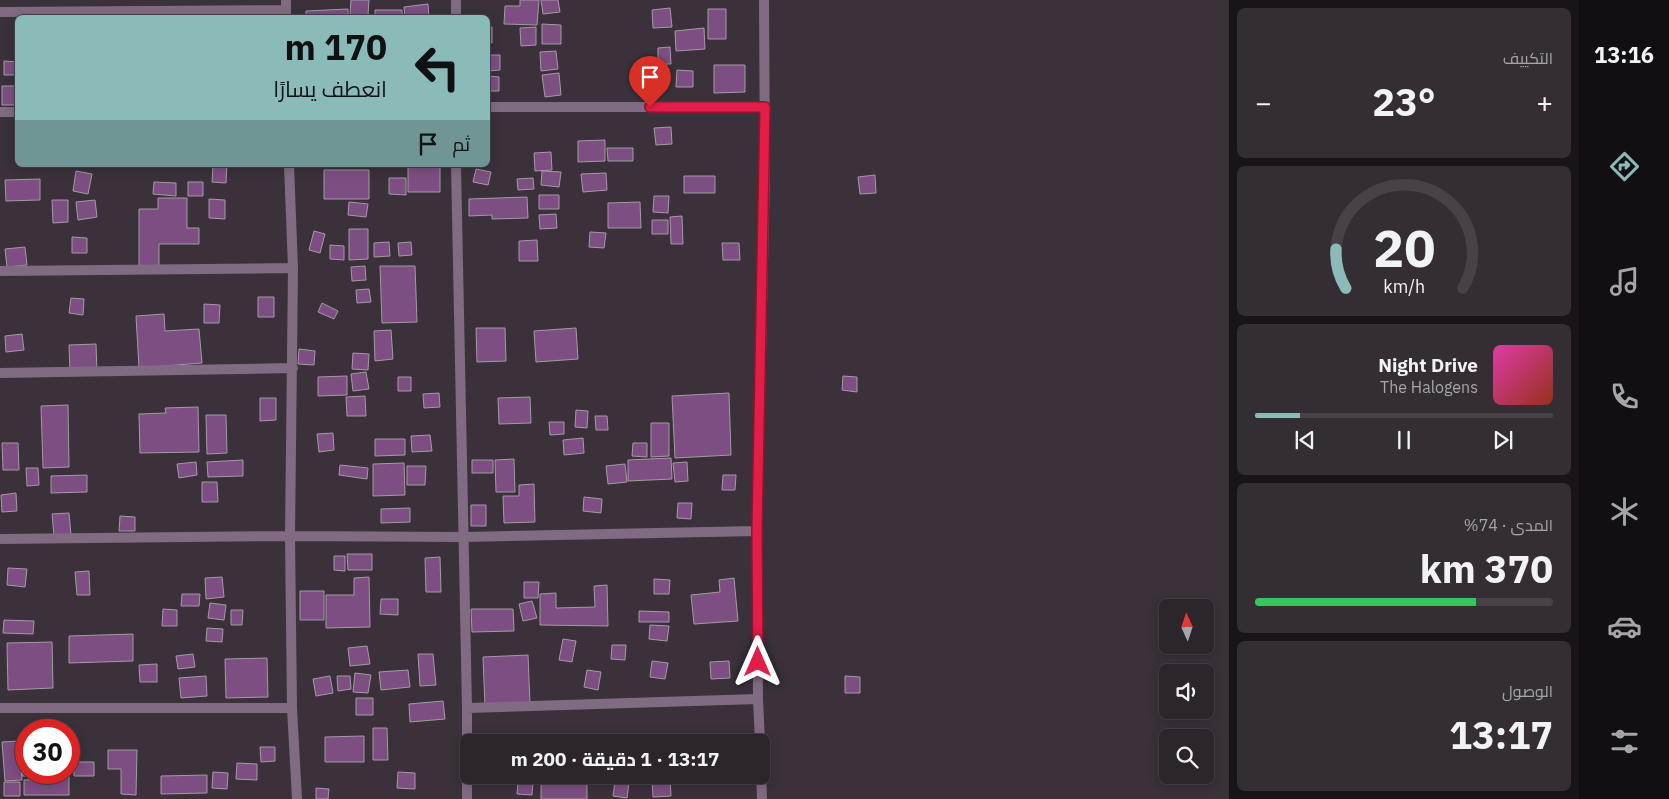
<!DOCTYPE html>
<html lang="ar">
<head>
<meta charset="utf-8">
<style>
  :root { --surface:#2c252c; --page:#342d34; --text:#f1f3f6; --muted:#a6a5a9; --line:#484248; --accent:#8bbbb9 }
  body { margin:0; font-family:"IBM Plex Sans",Cairo,sans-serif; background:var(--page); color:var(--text); direction:rtl; height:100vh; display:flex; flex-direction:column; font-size:19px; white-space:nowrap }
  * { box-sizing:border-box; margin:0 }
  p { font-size:16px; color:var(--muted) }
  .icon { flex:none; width:28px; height:28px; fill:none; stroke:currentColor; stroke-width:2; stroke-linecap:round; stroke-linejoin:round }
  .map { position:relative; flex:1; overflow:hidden; direction:ltr }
  .drawer { display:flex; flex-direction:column; gap:8px; padding:8px; background:#181418; width:350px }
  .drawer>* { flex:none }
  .guide { position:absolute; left:15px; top:15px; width:475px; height:152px; border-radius:8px; box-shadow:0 2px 12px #0003,0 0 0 1px var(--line); direction:rtl; background:#8bbbb9; color:#111; overflow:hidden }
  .needle { width:32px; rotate:357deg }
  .buttons { position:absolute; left:1159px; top:599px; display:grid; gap:10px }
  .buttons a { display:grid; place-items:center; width:55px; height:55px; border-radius:8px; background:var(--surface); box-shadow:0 2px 12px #0003,0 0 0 1px var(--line); font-size:25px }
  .speed { position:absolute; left:15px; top:719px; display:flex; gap:10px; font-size:25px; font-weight:700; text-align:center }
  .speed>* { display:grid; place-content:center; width:65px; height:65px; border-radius:50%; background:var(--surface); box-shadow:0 2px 12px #0003,0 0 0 1px var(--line); line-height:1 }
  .speed .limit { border:8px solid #d22; background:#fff; color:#111 }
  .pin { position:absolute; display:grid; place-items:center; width:42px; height:42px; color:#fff; margin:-51px -21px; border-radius:50% 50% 50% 0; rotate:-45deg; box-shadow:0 0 5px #0007 }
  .pin .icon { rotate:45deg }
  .me { position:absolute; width:55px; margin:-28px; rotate:0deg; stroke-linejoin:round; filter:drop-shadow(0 0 4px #0008) }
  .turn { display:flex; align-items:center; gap:18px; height:105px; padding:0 20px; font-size:22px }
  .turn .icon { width:65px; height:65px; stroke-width:2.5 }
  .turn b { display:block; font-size:35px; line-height:42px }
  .then { display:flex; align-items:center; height:48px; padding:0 20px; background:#0003; gap:10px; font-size:19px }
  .big { font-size:38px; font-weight:700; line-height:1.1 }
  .drawer .tile { flex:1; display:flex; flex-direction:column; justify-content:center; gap:8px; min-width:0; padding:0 18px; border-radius:8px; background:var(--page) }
  .drawer .dial { align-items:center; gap:0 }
  .dial svg { height:130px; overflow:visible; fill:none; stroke:var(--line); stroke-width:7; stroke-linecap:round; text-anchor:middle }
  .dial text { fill:var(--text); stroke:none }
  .song { display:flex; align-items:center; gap:15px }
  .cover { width:60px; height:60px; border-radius:8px; background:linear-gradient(135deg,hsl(320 70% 55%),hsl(10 70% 35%)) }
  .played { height:5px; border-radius:2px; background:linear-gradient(90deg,var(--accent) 15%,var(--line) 15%) }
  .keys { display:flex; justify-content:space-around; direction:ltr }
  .heat { display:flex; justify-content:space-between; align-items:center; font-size:28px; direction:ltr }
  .charge { height:8px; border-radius:4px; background:linear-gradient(90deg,#34c759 74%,var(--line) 0) }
  .trip { position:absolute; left:460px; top:734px; width:310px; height:50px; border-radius:8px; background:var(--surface); box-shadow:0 2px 12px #0003,0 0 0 1px var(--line); font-weight:700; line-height:50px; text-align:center; direction:rtl }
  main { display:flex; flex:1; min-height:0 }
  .tabs { display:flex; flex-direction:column; width:90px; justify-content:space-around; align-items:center; background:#120f12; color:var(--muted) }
  .tabs .icon { width:35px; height:35px }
  .tabs .selected { color:var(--accent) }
  .tabs b { font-size:22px; color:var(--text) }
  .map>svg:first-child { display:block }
  .building { fill:#7d4e81; stroke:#a59aa6 }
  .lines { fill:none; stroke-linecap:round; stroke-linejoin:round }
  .minor { stroke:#816b82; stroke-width:10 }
  .route-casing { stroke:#92132f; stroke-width:12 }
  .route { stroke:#e11d48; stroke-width:9 }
</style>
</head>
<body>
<main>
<nav class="tabs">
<b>13:16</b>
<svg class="icon selected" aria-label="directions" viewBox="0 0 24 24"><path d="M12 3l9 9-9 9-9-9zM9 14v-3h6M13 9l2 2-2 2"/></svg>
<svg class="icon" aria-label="music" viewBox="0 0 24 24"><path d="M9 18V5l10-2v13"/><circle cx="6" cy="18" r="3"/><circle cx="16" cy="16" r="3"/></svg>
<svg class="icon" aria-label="phone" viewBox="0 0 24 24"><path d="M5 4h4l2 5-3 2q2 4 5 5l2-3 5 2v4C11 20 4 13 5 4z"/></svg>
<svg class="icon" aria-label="climate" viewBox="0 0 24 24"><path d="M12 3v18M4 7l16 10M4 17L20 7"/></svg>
<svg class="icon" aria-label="car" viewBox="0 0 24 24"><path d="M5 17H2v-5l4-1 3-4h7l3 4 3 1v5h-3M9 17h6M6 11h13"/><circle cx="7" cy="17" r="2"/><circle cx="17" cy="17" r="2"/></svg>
<svg class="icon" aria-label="filters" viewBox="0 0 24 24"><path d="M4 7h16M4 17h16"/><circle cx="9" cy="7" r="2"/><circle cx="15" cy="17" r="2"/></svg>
</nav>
<section class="drawer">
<div class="tile"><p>التكييف</p>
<div class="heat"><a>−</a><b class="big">23°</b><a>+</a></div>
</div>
<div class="tile dial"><svg viewBox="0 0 100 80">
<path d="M14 69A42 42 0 1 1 86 69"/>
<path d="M14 69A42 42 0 0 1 8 45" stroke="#8bbbb9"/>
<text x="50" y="56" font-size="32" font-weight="700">20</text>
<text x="50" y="72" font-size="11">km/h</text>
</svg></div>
<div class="tile">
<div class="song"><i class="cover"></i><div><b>Night Drive</b><p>The Halogens</p></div></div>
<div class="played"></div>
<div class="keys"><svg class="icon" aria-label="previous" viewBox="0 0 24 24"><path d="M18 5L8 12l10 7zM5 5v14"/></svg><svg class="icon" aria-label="pause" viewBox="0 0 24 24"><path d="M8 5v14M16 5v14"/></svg><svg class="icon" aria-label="next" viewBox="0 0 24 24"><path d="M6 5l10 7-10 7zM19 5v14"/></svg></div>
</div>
<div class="tile"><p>المدى · 74%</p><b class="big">370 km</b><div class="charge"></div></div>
<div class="tile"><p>الوصول</p><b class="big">13:17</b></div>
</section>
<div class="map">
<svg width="1229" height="799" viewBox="0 0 1229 799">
  <rect width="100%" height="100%" fill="#3a313a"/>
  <path class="building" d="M351,0H369L368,15H350Z
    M520,0H539L537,25L504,24L505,6H520Z
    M541,0H558L560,12L543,14Z
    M428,4L429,18H405L404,7Z
    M670,8L672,27L653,28L652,10Z
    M348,9V18H306V11Z
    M708,9H726V39H708Z
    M375,10H402V18H375Z
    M542,24L561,25V44H542Z
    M488,27H492V43L488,42Z
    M536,27V45L521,46L520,28Z
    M704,28L705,49L676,51L675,31Z
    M670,47L671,64H658V48Z
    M556,51L558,69L541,71L540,52Z
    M488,55H500V70L488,71Z
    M4,61L18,62V75H4Z
    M714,65H745V92L714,93Z
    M677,70L693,71V87H676Z
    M559,73L561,95L545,97L542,75Z
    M488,76L499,77V91H488Z
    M2,86H18V105H2Z
    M671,127L672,144L656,145L654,128Z
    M605,140V161L578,162V141Z
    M607,148H633V161H608Z
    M551,152L552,170L535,171L534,153Z
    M213,165H227L226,183L212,182Z
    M408,165H440V192H408Z
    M476,169L491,172L488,185L473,182Z
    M324,170H369V199H324Z
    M76,171L92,174L88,194L73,191Z
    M542,171L561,172L559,187L541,185Z
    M606,173L607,190L583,192L581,174Z
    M875,175L876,193L860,194L858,177Z
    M684,176H715V193H684Z
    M389,178H406V195L389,194Z
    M533,178L534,189L518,190L517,179Z
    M40,179V200L6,201L5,180Z
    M154,182L176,183V196L153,194Z
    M188,182H203V196H188Z
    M539,195H559V209H539Z
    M654,196H669L668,213L653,212Z
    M527,197L528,218L492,219V215L469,216V199Z
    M158,198H187V228H199V244H159V267H139V209H158Z
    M209,199L225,200V219L209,218Z
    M52,200H68V222L53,223Z
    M95,200L97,217L78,220L76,202Z
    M349,202L368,204L366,217L348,215Z
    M640,202L641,228H608V203Z
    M556,214L557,228L540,229L539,215Z
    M682,216L683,244H671L670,217Z
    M652,220H668V234H652Z
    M349,229H368V259L349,260Z
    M314,231L325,234L320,253L309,250Z
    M590,232L606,233L604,248L589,247Z
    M72,237L87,238V253H72Z
    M537,240L538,261H519V241Z
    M389,242L390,256L374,257V243Z
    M411,242L412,255L399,256L398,243Z
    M722,243H739L740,260H723Z
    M330,245L344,246V260L330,259Z
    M25,247L27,265L7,267L5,249Z
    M365,266L366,280L352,281L351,267Z
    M380,266H415L417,322L382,323Z
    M369,289L371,302L357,303L356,290Z
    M258,297H274V317H258Z
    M71,298L84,299L83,315L69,313Z
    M322,303L338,311L334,319L318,312Z
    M204,304L220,305L219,323H204Z
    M164,314L165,331L199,329L202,363L139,368L136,316Z
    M476,328H505L506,361L477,362Z
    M576,328L578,359L536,362L534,331Z
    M391,330L393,359L375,361L374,331Z
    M22,334L24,350L6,352L5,336Z
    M96,344L97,372L70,373L69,345Z
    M299,349L315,351L314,365L298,364Z
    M353,353L369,354L368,370L352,369Z
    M366,372L369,389L353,391L351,374Z
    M347,376V395L318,396V377Z
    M843,376L857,377V392L842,390Z
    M398,377H411V391H398Z
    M439,393L440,407L424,408L423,394Z
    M729,393L731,455L675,458L672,396Z
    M365,396L366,416H347L346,397Z
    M530,397L531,423L499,424L498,398Z
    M260,398H276V420L260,421Z
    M68,405L69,467L43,468L41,406Z
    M198,407L199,452L140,453L139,414L166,413L165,408Z
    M576,410L588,411L587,428L575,427Z
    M206,415H226L227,453L207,454Z
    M595,416H607L608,430H596Z
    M549,422H564V434L550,435Z
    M651,423H669V456L651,457Z
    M333,433L334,450L319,452L317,434Z
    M430,435L432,451L412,452L411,436Z
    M583,438L584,453L564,455L563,440Z
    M375,439H405V455L375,456Z
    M2,443H18L19,470H3Z
    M633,443H647V457L632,456Z
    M671,458L672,479L628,481V460Z
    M514,459L515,492H496L495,460Z
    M243,460V476L208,477L207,462Z
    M472,460H493V473H472Z
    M196,462L197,475L179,478L177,464Z
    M687,462L688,481L675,482L673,463Z
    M404,463L405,495L373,496V464Z
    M625,464L627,482L608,484L606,466Z
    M340,465L368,468L367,479L339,475Z
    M407,466H426L425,485H407Z
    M26,468H38L39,485L27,486Z
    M87,475V492L51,493V476Z
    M723,475H736L735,490H722Z
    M202,482H217L218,502H202Z
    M534,484L535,522L504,523L503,496H519V485Z
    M16,493L17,511L2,512L1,495Z
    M584,497L602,499L601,513L583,511Z
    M678,503H692L691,519L677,518Z
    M471,505H486V526H471Z
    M410,508V522L381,523V509Z
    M69,513L71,535L54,536L52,514Z
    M120,516L135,517V531H119Z
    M347,554H372V570H348Z
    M334,556H345V571L334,570Z
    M440,557L441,592H426L425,558Z
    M8,568L27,569L25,587L7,585Z
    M89,571L90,595H77L75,572Z
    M222,577L224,597L206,599L205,578Z
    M369,577L370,627L326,628V595H354V578Z
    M734,578L738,621L694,624L691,595L720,592L719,580Z
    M654,579L670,580L669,594H654Z
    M524,582H539L538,598H524Z
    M607,585L608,626L540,625V594L556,593V608L595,607L594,586Z
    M300,591H324V620H300Z
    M182,594H200L199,606H181Z
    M381,599H398V615L380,614Z
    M532,601L537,618L523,621L519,604Z
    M210,603L226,605L224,620L208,618Z
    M163,609L177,610V626H162Z
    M471,609H513L514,631L472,632Z
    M231,610H243L242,625H231Z
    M639,611L669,612V622H639Z
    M4,620L34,621L33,634L3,633Z
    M650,625L669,626L667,641L649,639Z
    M207,628L223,629L222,642L206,641Z
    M133,634V661L69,663V636Z
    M563,639L576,641L572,662L559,660Z
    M52,642L53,688L8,690L7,643Z
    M612,645H626L625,660L611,659Z
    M367,646L370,664L350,666L348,648Z
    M193,654L195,667L178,669L176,656Z
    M418,654H433L436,685L420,686Z
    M528,655L530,704L485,706L483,657Z
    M267,658L268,697L226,698L225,659Z
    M652,661L668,663L665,679L650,677Z
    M729,661L730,678L711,679L710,662Z
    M157,664V682H140L139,665Z
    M408,670L410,687L381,690L379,672Z
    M587,670L601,672L598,690L584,687Z
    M355,673L371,675L368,693L353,692Z
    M206,676L207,696L181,698L179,678Z
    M330,676L333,693L316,696L313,679Z
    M337,676H350L351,689L338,691Z
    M845,676L860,677V693H845Z
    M356,698H373V715H356Z
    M443,701L445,719L410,722L409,704Z
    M373,728H387L388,760H373Z
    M364,736V762H325V737Z
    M20,741L22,780L5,781L2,742Z
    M260,747H275V761L261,762Z
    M108,750H137L136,795L121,794V769H108Z
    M74,762H94V776H74Z
    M26,763V772H46V776H22V764Z
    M237,763L257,764V780L236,779Z
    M52,772H69V795H24V780L52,779Z
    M213,772L228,773L227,789L212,788Z
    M398,772L415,773V789L397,788Z
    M207,775V793L161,794V776Z
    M587,775V799H541V776Z
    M652,779H670L671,796L653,797Z
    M615,781L629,783L627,798L613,796Z
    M4,782H20V796H4Z
    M518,782L533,783L532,795L517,794Z
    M316,788L329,789L328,799H316Z"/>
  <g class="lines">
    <path class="minor" d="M0,12L286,10
      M286,18V0
      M456,18V0
      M488,107H765
      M0,112H18
      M289,165L293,268L290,536L292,708L297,799
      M456,165L467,708V799
      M0,271L293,268
      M0,373L293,368
      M0,539L290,536L463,537L757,531
      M0,708H292
      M467,708L758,699
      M760,742L758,699L757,531L765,174L764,0
      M761,773L762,799"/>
  </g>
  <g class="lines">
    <g class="route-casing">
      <path id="route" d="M650,107H765L757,531L758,662"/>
    </g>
    <use href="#route" class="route"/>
  </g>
</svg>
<div class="buttons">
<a><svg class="needle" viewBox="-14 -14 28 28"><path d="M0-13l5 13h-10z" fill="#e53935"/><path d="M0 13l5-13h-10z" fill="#a6a5a9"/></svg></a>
<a><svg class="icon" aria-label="sound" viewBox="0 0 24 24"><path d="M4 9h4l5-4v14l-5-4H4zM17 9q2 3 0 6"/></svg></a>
<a><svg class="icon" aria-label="search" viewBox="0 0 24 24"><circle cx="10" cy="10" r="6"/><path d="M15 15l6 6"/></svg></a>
</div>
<div class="speed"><div class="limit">30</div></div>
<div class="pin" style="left:650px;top:107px;background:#d93025"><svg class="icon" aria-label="arrive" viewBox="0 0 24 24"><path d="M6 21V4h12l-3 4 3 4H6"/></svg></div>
<svg class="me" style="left:758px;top:662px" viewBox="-20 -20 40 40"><path d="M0-17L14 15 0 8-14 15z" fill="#e11d48" stroke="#fff" stroke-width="4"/></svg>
<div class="trip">13:17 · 1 دقيقة · 200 m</div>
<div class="guide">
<div class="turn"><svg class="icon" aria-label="left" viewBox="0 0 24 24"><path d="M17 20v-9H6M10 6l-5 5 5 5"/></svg><div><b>170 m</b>انعطف يسارًا</div></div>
<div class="then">ثم<svg class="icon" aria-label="arrive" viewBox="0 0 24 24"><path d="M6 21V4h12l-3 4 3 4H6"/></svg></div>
</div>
</div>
</main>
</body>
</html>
